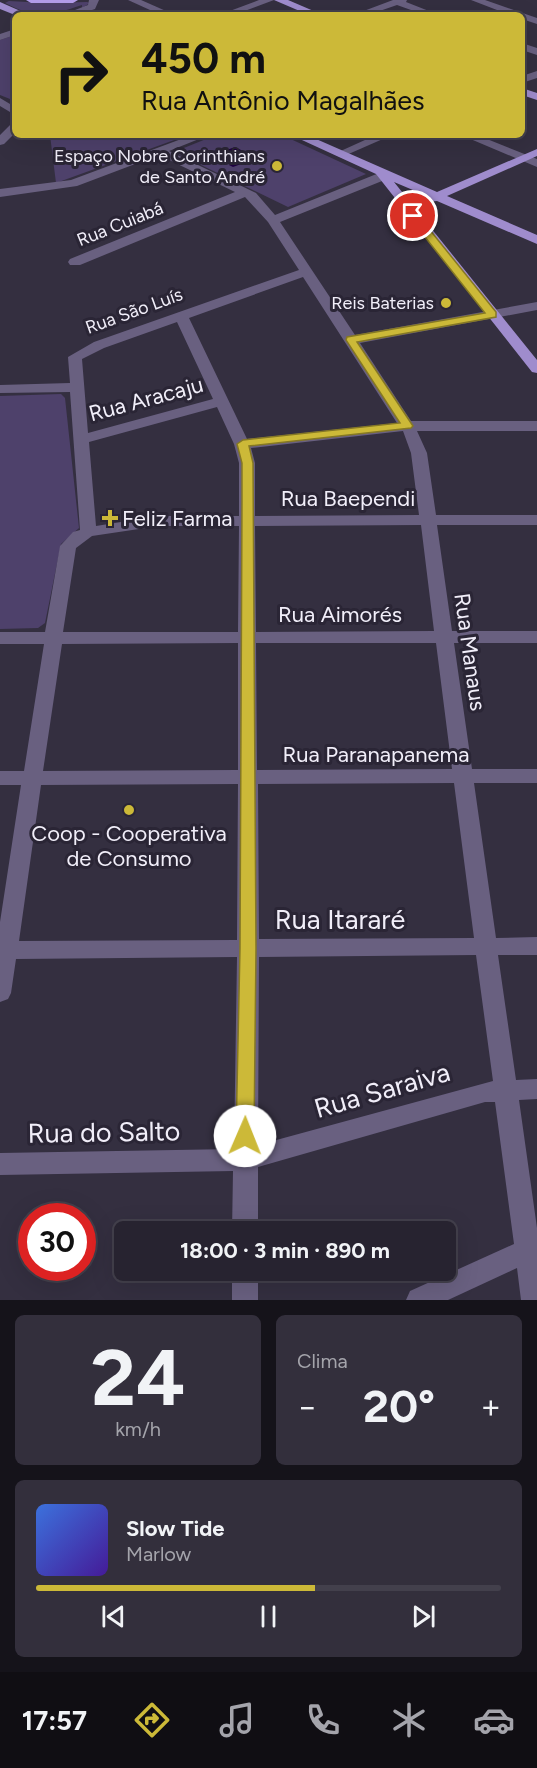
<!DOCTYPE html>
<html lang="pt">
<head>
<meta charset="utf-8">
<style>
  :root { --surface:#272330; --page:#332f3c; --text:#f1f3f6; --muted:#a4a4ab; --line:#43404c; --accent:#ccb938 }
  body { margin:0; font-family:Figtree,sans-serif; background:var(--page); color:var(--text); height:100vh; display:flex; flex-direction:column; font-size:22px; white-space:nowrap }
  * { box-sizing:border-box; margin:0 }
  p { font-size:20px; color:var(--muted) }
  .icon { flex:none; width:33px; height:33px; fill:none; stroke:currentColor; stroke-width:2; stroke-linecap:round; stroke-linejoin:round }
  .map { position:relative; height:1300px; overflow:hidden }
  .drawer { display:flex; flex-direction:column; gap:15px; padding:15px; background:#15131a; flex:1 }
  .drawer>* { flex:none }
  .hud { position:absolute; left:12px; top:12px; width:513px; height:126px; border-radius:9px; box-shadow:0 6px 24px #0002,0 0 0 2px var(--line); background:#ccb938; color:#111; overflow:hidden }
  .speed { position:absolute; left:18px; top:1203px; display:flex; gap:12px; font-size:30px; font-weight:700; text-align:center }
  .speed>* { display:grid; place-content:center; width:78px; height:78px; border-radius:50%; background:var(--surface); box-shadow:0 6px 24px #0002,0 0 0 2px var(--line); line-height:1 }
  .speed .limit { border:9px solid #d22; background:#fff; color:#111 }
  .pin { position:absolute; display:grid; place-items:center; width:51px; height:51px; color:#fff; margin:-26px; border:3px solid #fff; border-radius:50%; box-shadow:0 2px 6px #0007 }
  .me { position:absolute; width:66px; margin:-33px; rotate:1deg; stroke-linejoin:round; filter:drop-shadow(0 0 4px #0008) }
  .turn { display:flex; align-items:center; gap:21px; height:126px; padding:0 30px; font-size:27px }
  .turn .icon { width:78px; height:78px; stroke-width:2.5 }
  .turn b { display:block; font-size:42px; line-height:51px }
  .big { font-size:45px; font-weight:700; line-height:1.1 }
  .drawer .widget { flex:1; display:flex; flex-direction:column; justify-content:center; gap:9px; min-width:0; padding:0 21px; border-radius:9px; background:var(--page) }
  .drawer .dial { align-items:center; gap:0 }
  .dial b { font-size:78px; line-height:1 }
  .song { display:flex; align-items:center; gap:18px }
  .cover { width:72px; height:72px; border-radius:9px; background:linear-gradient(135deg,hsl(220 70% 55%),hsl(260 70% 35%)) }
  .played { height:6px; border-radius:3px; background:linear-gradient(90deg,var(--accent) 60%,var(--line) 60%) }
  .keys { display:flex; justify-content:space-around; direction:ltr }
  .heat { display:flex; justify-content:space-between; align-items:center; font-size:33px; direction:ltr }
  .drawer .tiles { flex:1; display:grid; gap:15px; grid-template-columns:1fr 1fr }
  .widget:last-child { grid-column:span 2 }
  .trip { position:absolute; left:114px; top:1221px; width:342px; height:60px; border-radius:9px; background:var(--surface); box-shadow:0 6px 24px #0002,0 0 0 2px var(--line); font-weight:700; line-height:60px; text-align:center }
  .dock { display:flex; height:96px; justify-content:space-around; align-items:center; background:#100e13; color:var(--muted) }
  .dock .icon { width:42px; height:42px }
  .dock .active { color:var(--accent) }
  .dock b { font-size:27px; color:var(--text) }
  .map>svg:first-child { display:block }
  .green { fill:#4e416b }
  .water { fill:#1e0041 }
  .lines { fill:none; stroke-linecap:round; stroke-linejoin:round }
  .minor { fill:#696080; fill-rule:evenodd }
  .major { fill:#9f8ccd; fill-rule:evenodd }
  .highway { fill:#b49deb; fill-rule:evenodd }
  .route { fill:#ccb938; stroke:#857824; stroke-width:1.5 }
  .poi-dot { fill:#ccb938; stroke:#2a2535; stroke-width:2 }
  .labels { text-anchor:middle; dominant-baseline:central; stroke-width:6; stroke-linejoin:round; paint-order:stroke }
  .far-poi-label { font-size:18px; fill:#f1eef9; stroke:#2a2535; text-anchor:end }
  .far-street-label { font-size:18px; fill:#f1eef9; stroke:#2a2535 }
  .street-label { font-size:22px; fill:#f1eef9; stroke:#2a2535 }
  .poi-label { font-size:22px; fill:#f1eef9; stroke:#2a2535; text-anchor:start }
  .near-street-label { font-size:27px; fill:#f1eef9; stroke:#2a2535 }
</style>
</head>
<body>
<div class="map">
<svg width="537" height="1300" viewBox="0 0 537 1300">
  <rect width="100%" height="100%" fill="#342f40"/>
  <path class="green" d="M9,1L46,3L87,2L90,3L82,8V5C48,16 38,20 5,3Z
    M15,35V101L0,95V40Z
    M50,135H188L56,183Z
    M216,135H230L243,139L255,135H282L366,174L288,207L174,152Z
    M61,394L65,398L79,528L61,544L45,623L38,628L0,629V396Z"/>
  <path class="water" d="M235,147L257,158L233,167L229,165L236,161L226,156L217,160L210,156Z"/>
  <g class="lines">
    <path class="minor" d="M89,0H99L95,9L77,15H62L88,5Z
      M128,0H141L175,15H161Z
      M259,0H274L234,15H219Z
      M393,0H407L406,2L439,15H425L397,5L368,15H353Z
      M471,0H485L537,18V24L522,19V15H510Z
      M15,29V35L0,40V34Z
      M522,43L537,48V55L522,50Z
      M537,71V78L522,83V76Z
      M0,98L15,107V115L0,106Z
      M15,123V133L4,144L0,145V135L11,124Z
      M192,135H209L169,151L256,193L275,215L379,173H387V179L280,222L355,335L537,302V310L360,343L411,421H537V431H417L427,453L436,515H537V525H437L452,631H537V643H454L472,769H537V783H474L496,938L537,937V955H498L516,1080L537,1079V1099L519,1100L537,1228V1300H521L517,1268L448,1300H406L410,1291L514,1244L495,1102H485L258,1167V1232H232L233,1171L0,1175V1153L234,1149L237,957L16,959L11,993L8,999L0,1002V922L21,785H0V771H24L44,644H0V632H45L60,546L73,532L80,530L70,392L0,393V385L70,383L68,357L94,342L299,270L268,222L245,197L80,265H70L68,262L70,259L235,192L159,155L77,186L0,197V189L71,180ZM303,277L397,423L247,439L189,318ZM177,322L213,399L88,433L82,359L104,348ZM217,407L234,444L239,463V516H159L96,526L89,442ZM403,431L411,453L419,515L255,516V463L251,448ZM421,525L434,631L256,632L255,526ZM159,526H239L238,632H63L76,548L92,536ZM238,643V770L43,771L62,644ZM256,643H436L452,769L257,770ZM454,783L474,938L259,939L258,784ZM238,784L237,940L19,941L41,785ZM476,955L493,1081L258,1145L259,957Z
      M376,135H392L344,156L340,157L334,154Z
      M461,135H477L537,159V167Z
      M232,1270H258V1300H232Z"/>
    <path class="major" d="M274,0H288L323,15H309Z
      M0,2L25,13L27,15H15L0,9Z
      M522,88L537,93V100L522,95Z
      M291,135H307L437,192L537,149V156L447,196L537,235V244L437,201L427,202L425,199L427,196L394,182L537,360V373L532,372L376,174Z"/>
    <path class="highway" d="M26,0H78L73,3H31Z"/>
  </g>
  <path class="route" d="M410,214H417L496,312V317L357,342L413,426L411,428L249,446L253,463L256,948L254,1136L251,1142L245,1144L238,1142L236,1136L240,948L242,501V463L237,444L243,440L400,423L346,340L347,337L485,313L410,218Z"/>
  <g class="poi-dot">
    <circle cx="277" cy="166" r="6"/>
    <circle cx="446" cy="303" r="6"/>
    <path d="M107 509h6v6h6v6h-6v6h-6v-6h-6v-6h6z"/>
    <circle cx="129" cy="810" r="6"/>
  </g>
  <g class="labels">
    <g class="far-poi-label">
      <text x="265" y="156">Espaço Nobre Corinthians<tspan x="265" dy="21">de Santo André</tspan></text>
      <text x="434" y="303">Reis Baterias</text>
    </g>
    <g class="far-street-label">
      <text transform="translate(120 224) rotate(-22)">Rua Cuiabá</text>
      <text transform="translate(134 311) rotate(-20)">Rua São Luís</text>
    </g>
    <g class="street-label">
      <text transform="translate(146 399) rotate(-15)">Rua Aracaju</text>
      <text x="348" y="498">Rua Baependi</text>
      <text x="340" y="614">Rua Aimorés</text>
      <text transform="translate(470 652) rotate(82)">Rua Manaus</text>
      <text x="376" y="754">Rua Paranapanema</text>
    </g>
    <g class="poi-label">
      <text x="122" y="518">Feliz Farma</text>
      <text x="129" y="833" text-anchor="middle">Coop - Cooperativa<tspan x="129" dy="25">de Consumo</tspan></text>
    </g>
    <g class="near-street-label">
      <text x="340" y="919">Rua Itararé</text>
      <text transform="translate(382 1090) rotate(-16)">Rua Saraiva</text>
      <text transform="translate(104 1132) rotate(-1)">Rua do Salto</text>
    </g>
  </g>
</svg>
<div class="speed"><div class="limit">30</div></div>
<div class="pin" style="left:413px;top:216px;background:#d93025"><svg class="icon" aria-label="arrive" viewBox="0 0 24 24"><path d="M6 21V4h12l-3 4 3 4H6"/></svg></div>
<svg class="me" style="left:245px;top:1136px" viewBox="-20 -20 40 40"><circle r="19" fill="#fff"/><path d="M0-13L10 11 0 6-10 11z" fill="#ccb938"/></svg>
<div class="trip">18:00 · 3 min · 890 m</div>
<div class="hud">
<div class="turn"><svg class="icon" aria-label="right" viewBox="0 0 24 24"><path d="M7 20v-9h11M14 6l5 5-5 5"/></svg><div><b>450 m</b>Rua Antônio Magalhães</div></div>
</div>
</div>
<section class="drawer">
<div class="tiles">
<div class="widget dial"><b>24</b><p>km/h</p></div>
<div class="widget"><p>Clima</p>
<div class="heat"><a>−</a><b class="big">20°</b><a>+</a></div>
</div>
<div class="widget">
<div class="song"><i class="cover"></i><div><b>Slow Tide</b><p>Marlow</p></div></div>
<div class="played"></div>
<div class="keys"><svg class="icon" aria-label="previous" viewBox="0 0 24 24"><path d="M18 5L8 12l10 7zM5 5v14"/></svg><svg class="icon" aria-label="pause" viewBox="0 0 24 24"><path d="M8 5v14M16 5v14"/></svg><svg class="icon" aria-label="next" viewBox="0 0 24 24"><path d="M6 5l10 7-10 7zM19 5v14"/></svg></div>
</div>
</div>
</section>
<nav class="dock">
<b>17:57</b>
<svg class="icon active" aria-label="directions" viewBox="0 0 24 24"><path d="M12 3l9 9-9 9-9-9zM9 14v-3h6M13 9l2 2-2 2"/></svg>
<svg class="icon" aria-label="music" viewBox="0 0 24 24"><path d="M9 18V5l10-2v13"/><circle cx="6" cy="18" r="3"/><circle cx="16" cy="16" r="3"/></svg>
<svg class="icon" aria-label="phone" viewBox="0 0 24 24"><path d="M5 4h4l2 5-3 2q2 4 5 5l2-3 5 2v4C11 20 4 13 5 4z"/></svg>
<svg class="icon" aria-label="climate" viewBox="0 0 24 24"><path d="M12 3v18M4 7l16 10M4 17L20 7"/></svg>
<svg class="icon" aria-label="car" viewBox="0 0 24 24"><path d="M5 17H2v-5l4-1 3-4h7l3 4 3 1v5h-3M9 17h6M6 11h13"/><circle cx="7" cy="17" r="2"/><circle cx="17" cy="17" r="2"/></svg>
</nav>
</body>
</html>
